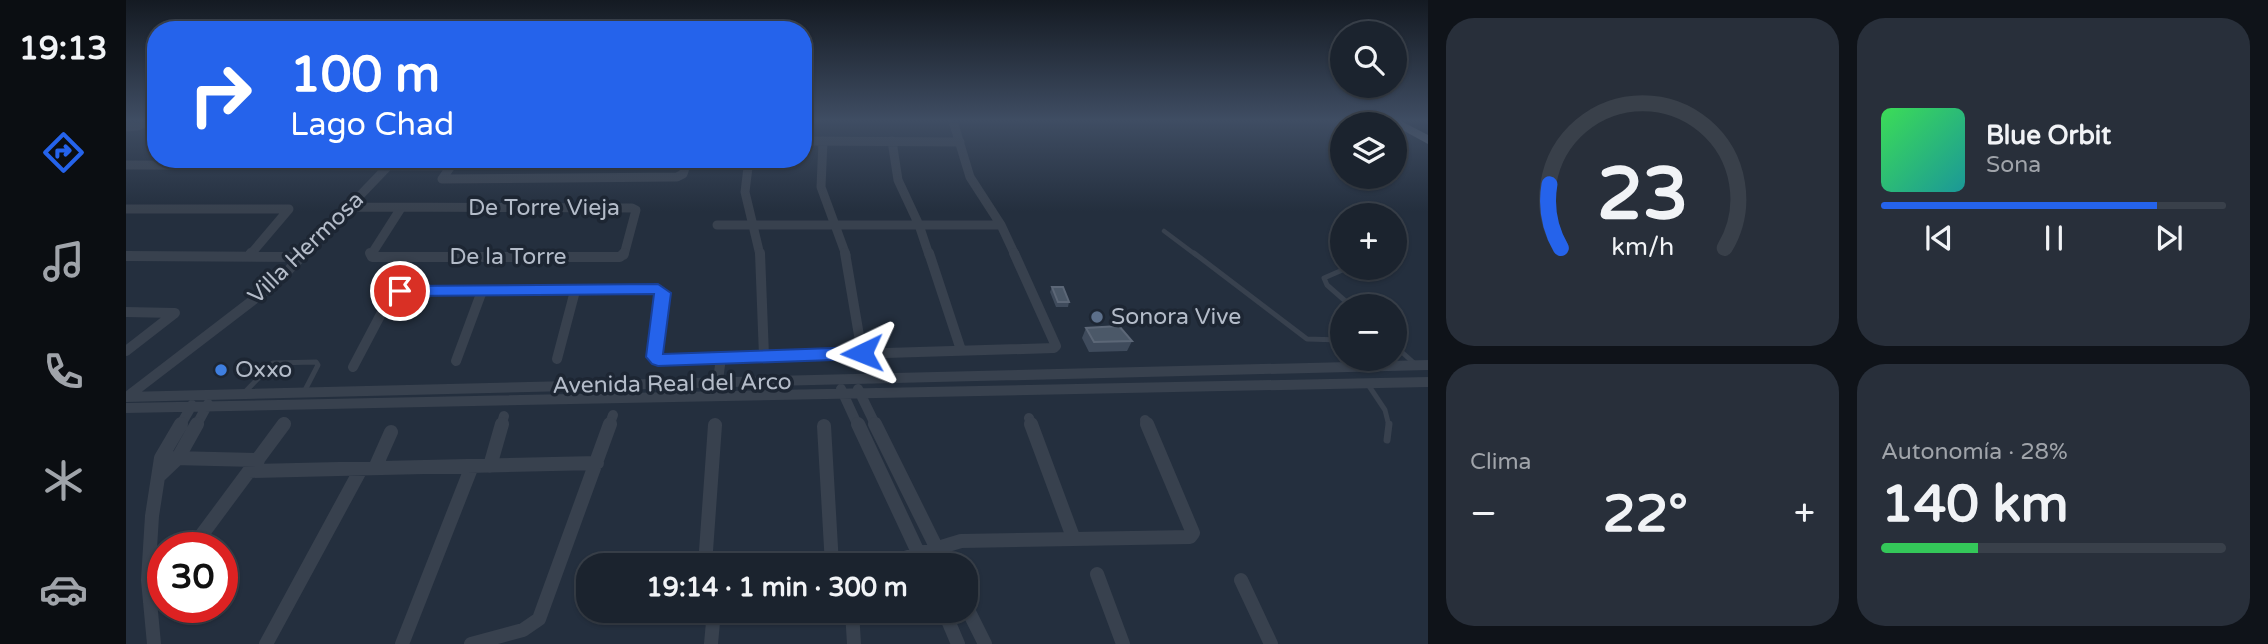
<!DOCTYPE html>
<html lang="es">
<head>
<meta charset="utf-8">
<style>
  :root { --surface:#1b232e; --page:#282f3a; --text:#f1f3f6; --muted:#a0a4aa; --line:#39404a; --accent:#2563eb }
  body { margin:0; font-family:"Varela Round",sans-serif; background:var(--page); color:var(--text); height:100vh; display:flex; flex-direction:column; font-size:26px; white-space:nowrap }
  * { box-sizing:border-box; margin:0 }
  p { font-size:23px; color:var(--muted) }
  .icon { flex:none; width:38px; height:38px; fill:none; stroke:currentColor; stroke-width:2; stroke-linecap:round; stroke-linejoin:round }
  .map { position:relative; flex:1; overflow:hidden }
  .details { display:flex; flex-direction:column; gap:18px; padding:18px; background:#0f1319; width:840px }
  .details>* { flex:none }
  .top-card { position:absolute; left:21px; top:21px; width:665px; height:147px; border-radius:28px; box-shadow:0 2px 5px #0004,0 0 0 2px var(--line); background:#2563eb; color:#fff; overflow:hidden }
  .buttons { position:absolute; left:1204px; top:21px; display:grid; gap:14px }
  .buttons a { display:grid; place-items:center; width:77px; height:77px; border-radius:50%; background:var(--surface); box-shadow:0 2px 5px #0004,0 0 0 2px var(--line); font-size:35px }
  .speed { position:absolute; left:21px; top:532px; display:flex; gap:14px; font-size:35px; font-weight:700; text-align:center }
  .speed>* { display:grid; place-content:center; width:91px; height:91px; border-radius:50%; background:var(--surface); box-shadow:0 2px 5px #0004,0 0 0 2px var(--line); line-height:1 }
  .speed .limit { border:10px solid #d22; background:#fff; color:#111 }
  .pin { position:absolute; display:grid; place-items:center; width:60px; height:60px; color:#fff; margin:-30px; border:4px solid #fff; border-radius:50%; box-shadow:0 2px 7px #0007 }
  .me { position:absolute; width:77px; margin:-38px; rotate:268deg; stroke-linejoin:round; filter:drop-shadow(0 0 5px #0008) }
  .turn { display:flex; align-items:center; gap:24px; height:147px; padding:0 28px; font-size:32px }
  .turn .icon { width:91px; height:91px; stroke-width:2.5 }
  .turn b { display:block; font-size:49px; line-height:60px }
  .big { font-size:52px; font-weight:800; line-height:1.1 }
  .details .card { flex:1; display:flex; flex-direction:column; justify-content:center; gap:10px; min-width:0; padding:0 24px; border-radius:28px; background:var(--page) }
  .details .dial { align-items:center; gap:0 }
  .dial svg { height:182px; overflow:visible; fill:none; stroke:var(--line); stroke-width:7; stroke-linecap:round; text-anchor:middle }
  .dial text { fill:var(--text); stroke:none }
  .song { display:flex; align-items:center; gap:21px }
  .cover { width:84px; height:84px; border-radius:10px; background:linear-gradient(135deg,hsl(130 70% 55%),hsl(180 70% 35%)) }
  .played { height:7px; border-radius:4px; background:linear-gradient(90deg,var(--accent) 80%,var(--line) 80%) }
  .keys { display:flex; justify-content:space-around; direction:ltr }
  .heat { display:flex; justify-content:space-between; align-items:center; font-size:38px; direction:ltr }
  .charge { height:10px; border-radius:5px; background:linear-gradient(90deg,#34c759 28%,var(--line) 0) }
  .details .tiles { flex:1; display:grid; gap:18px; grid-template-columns:repeat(2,1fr) }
  .trip { position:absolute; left:450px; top:553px; width:402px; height:70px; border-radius:28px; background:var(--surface); box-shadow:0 2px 5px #0004,0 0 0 2px var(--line); font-weight:800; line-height:70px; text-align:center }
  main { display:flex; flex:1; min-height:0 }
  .tabs { display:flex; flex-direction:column; width:126px; justify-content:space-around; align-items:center; background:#0b0e12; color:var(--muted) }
  .tabs .icon { width:49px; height:49px }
  .tabs .on { color:var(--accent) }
  .tabs b { font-size:32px; color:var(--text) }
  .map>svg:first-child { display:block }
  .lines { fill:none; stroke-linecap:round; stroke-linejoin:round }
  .lane-far2 { stroke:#38414e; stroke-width:4.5 }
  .lane-far1 { stroke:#38414e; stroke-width:5 }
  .lane { stroke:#38414e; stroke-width:7 }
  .street-far2 { stroke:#38414e; stroke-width:9 }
  .street-far1 { stroke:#38414e; stroke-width:10 }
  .street { stroke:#38414e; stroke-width:14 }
  .primary { fill:#56606e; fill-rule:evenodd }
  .wall { fill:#3f4b5c }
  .building { fill:#4b5868; stroke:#5c6777; stroke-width:2 }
  .route { fill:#2563eb; stroke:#184099; stroke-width:2 }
  .service-dot { fill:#5c6f8a; stroke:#1d2633; stroke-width:2.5 }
  .shop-dot { fill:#3f7fe0; stroke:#1d2633; stroke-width:2.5 }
  .labels { text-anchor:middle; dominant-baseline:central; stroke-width:7; stroke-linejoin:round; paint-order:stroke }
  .street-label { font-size:23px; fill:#b4bcc9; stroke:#1d2633 }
  .poi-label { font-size:23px; fill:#b4bcc9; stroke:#1d2633; text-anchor:start }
</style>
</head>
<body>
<main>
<nav class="tabs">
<b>19:13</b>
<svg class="icon on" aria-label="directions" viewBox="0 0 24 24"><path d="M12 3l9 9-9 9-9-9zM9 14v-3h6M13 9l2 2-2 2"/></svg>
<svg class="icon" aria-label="music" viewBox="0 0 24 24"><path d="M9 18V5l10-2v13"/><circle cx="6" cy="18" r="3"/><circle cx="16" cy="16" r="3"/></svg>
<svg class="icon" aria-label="phone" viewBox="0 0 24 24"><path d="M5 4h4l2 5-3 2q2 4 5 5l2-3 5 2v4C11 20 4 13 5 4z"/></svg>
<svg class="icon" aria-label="climate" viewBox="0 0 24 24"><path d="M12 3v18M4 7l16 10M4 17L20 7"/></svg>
<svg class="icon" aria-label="car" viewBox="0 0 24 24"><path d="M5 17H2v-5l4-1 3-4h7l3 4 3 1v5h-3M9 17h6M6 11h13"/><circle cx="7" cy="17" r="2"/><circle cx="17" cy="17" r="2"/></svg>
</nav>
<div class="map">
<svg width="1302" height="644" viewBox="0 0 1302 644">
  <rect width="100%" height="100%" fill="#242f3e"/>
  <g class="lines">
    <path class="lane-far2" d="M1038,231L1070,255"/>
    <path class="lane-far1" d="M1068,253L1181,339L1214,340
      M1221,268L1198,278L1201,285L1225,306
      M1269,346L1288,363
      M1241,383L1259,410L1263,426
      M118,393L147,363L190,362L192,365L178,392"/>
    <path class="lane" d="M1261,440L1263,424"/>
    <path class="street-far2" d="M827,121L844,177L875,225L889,255
      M0,127L12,126L21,121
      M677,141L834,142
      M697,141L695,187L720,255
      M766,141L772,180L793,225L803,255
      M330,159L316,179L551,177L557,174L562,159
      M623,159L619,192L634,255
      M0,165L324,166
      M224,207L506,208L510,210L498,255
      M0,209H163L124,255
      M591,225H875
      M177,255L269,159
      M245,255L275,208"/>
    <path class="street-far1" d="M244,253L246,257H494L498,253
      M634,253L638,356
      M719,253L736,353
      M803,253L835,350
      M0,256L177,257
      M123,256L125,253
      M0,312L49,313L0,351
      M431,359L449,291
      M330,361L356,291
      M227,367L265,295L274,291L532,289L537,293L528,357L532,360L928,348L930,346L888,253
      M591,387L595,358
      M715,389L732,426
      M732,389L750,426
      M2,396L152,281L179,253
      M0,397L1302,365
      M0,408L1302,382
      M903,418L906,426
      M1019,420L1021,426
      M54,426L66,405
      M70,426L82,404
      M157,426L159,423
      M375,426L378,416
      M483,426L487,415"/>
    <path class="street" d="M732,424L798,565
      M749,424L819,565
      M905,424L947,537
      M698,426L706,565
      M47,458L132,460
      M364,466L376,424
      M249,468L265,432
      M123,471L471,463
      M33,476L52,458L71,424
      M66,548L158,424
      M579,565L589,425
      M725,565L769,561L835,541L1064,537L1067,533L1021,424
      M971,574L997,644
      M1115,580L1145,644
      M24,602L37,586
      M840,606L859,644
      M726,611L728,644
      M818,611L832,644
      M28,644L22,580L26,516L35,458L55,424
      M140,644L235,469
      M276,644L346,466
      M345,644L397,630L413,619L484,424
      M585,644L588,611"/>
    <path class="primary" d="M1260,121H1275L1302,135V144Z"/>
  </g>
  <path class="wall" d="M926,287L943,302L942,307H930L924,292Z
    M960,328L1006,341L1001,351L963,352L956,338Z"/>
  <path class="building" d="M926,287H937L943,302H932Z
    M993,326L1006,341L968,342L960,328Z"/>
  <linearGradient id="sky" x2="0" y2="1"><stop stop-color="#141a22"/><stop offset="0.57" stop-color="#3f4d63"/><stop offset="1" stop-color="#3f4d63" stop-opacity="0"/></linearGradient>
  <rect width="1302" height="211" fill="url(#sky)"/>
  <path class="route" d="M532,284L545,293L537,354L736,347L744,353L736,359L532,366L526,364L520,357L528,294L274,296L266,291L274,286Z"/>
  <circle class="service-dot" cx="971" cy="317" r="7"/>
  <circle class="shop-dot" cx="95" cy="370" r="7"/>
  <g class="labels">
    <g class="street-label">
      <text x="418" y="208">De Torre Vieja</text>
      <text transform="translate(180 248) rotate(-44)">Villa Hermosa</text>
      <text x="382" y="257">De la Torre</text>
      <text transform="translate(546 384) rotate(-1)">Avenida Real del Arco</text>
    </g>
    <g class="poi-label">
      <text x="985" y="317">Sonora Vive</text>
      <text x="109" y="370">Oxxo</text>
    </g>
  </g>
</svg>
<div class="buttons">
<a><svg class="icon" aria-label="search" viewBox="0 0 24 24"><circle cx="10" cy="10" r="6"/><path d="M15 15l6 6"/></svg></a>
<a><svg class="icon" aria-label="layers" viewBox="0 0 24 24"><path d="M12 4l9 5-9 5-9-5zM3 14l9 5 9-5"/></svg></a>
<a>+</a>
<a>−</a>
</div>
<div class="speed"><div class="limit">30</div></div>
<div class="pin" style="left:274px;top:291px;background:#d93025"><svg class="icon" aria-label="arrive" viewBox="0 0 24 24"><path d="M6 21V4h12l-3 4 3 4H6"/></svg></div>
<svg class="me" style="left:736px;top:353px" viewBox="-20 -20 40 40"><path d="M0-17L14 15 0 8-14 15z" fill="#2563eb" stroke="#fff" stroke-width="4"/></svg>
<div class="trip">19:14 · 1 min · 300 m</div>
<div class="top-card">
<div class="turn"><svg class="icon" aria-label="right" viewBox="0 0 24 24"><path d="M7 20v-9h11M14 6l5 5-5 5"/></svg><div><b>100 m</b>Lago Chad</div></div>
</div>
</div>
<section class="details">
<div class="tiles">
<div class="card dial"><svg viewBox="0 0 100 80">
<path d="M14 69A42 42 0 1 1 86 69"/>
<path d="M14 69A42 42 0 0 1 9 41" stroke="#2563eb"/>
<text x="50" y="56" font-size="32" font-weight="700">23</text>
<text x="50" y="72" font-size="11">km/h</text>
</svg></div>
<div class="card">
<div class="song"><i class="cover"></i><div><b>Blue Orbit</b><p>Sona</p></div></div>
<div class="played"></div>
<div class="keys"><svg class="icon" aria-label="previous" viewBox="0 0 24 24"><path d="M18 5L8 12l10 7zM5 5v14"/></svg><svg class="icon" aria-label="pause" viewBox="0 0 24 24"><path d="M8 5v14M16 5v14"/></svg><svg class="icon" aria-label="next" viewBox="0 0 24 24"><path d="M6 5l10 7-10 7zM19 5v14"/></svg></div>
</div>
<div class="card"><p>Clima</p>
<div class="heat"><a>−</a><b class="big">22°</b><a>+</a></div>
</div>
<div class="card"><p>Autonomía · 28%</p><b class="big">140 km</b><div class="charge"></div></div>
</div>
</section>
</main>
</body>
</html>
